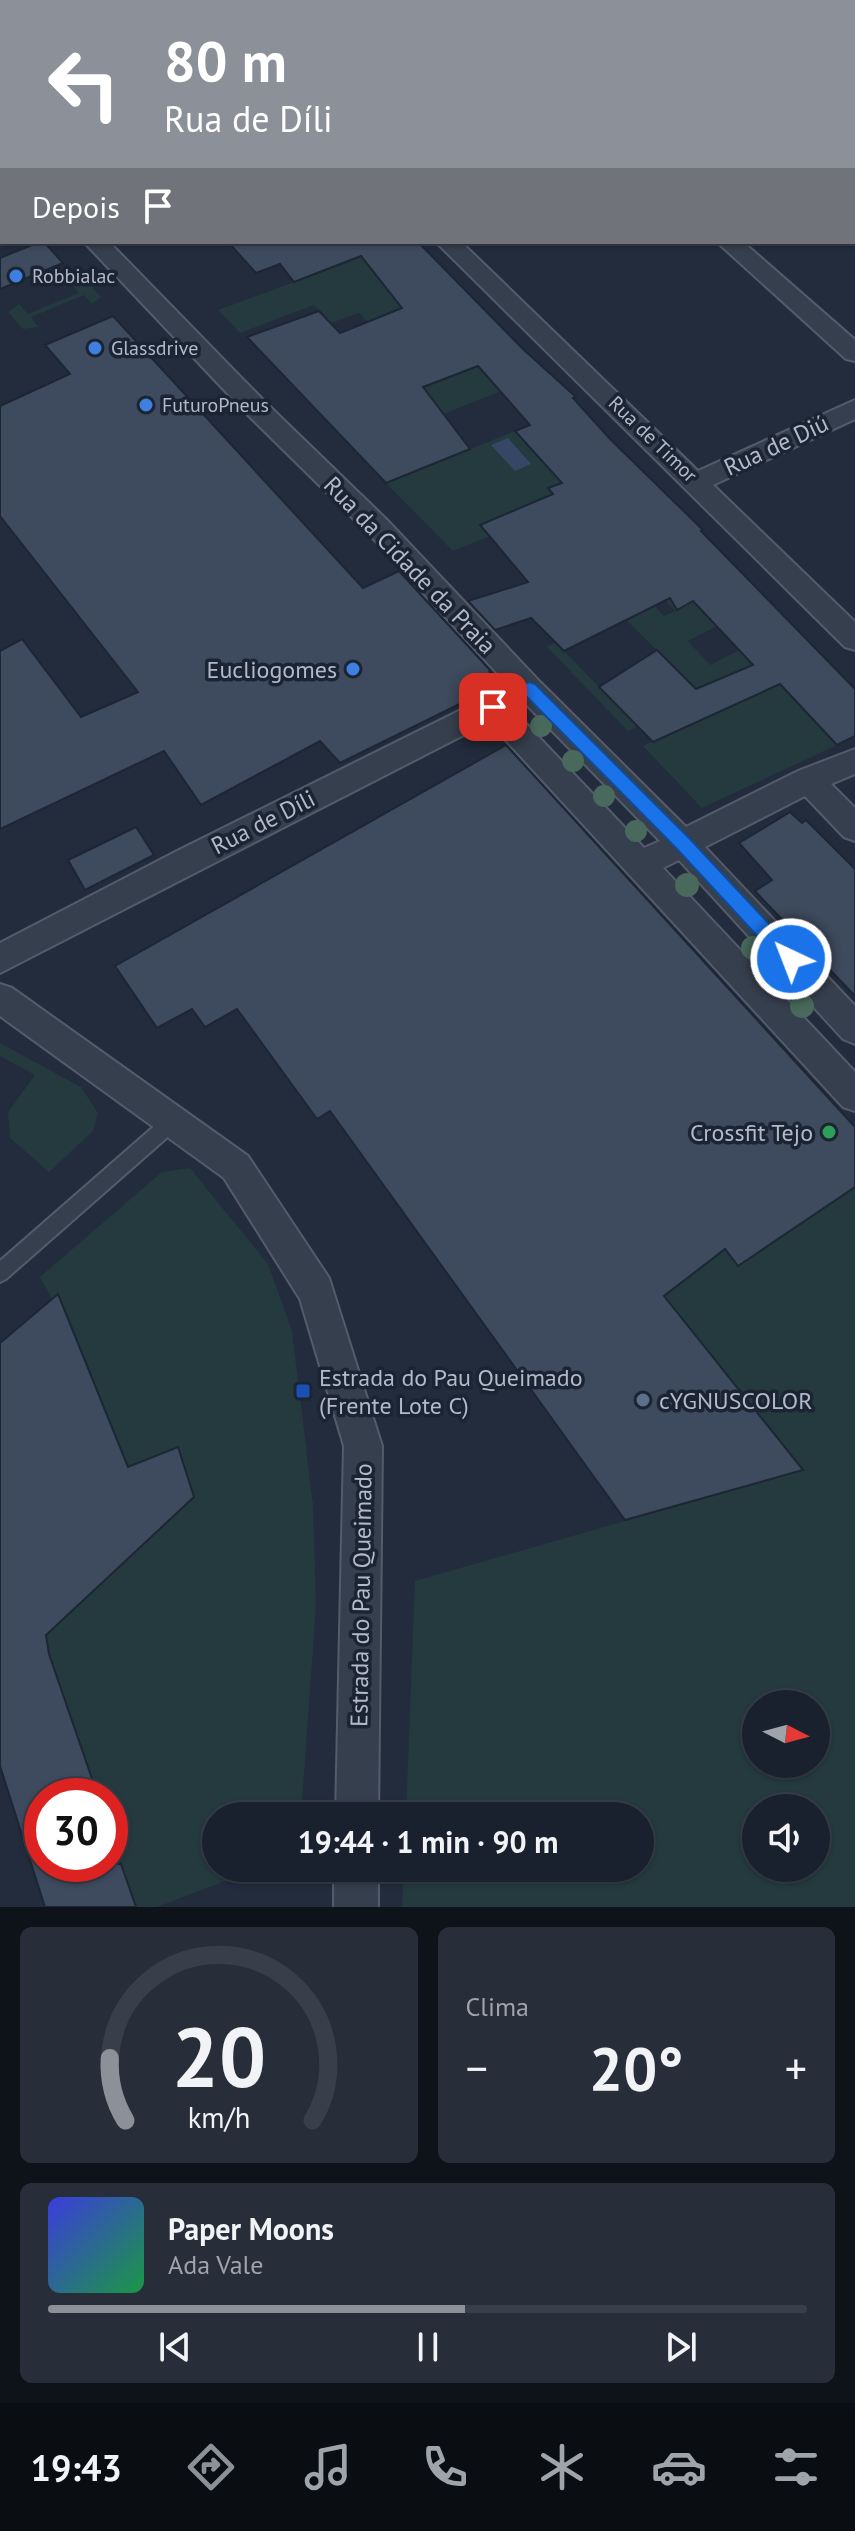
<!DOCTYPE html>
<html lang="pt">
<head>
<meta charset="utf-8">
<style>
  :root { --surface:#1a212e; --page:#272e3a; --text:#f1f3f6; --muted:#9fa3aa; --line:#383e4a; --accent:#8c9099 }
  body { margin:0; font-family:"PT Sans",sans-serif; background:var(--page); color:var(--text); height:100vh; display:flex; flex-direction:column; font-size:30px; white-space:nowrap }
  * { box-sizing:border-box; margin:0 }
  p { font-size:26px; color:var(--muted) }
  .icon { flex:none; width:44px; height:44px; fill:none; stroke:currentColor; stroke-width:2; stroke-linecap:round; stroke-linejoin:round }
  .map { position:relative; height:1907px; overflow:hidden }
  .panel { display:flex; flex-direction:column; gap:20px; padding:20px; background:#0e1219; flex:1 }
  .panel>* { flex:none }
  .banner { position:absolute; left:0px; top:0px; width:856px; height:244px; box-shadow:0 2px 6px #0004,0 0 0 2px var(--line); background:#8c9099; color:#fff; overflow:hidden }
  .needle { width:52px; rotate:96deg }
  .controls { position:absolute; left:742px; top:1690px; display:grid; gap:16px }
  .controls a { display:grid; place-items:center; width:88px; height:88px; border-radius:50%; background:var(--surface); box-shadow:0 2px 6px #0004,0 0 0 2px var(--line); font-size:40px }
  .speed { position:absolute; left:24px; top:1778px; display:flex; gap:16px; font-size:40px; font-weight:700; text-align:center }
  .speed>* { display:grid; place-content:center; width:104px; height:104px; border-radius:50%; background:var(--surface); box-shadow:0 2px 6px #0004,0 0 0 2px var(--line); line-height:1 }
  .speed .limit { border:12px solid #d22; background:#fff; color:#111 }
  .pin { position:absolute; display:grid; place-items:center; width:68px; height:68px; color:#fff; margin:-34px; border-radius:16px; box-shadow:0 4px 12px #0006 }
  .me { position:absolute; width:88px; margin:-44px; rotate:317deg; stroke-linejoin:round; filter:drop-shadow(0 0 6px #0008) }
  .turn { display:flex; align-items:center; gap:28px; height:168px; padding:0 32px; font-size:36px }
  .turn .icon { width:104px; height:104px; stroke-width:2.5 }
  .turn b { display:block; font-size:56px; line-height:68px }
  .then { display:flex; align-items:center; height:76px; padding:0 32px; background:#0003; gap:16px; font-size:30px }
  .big { font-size:60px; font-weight:800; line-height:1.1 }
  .panel .widget { flex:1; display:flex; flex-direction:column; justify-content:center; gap:12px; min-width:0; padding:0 28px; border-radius:12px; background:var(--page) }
  .panel .dial { align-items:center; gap:0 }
  .dial svg { height:208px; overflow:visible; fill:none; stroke:var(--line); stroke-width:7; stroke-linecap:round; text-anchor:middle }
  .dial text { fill:var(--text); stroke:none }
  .song { display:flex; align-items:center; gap:24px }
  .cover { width:96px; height:96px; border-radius:12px; background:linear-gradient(135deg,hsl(240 70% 55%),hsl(140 70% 35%)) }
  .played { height:8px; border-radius:4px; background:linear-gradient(90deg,var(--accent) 55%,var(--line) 55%) }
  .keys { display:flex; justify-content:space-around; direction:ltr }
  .heat { display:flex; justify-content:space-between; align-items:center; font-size:44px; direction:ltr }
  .panel .tiles { flex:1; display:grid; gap:20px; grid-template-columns:1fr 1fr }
  .widget:last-child { grid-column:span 2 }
  .trip { position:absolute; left:202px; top:1802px; width:452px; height:80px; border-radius:40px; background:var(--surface); box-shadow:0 2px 6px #0004,0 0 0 2px var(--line); font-weight:800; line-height:80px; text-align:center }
  .tab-bar { display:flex; height:128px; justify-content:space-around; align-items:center; background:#0a0d12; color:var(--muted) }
  .tab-bar .icon { width:56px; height:56px }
  .tab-bar .on { color:var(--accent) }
  .tab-bar b { font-size:36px; color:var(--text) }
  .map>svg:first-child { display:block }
  .green { fill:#243a3e; fill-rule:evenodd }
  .water { fill:#354765 }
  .building { fill:#3e4a5d; stroke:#1d2634; stroke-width:2 }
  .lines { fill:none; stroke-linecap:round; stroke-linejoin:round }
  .lane-casing { stroke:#545c6b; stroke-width:4 }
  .street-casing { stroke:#545c6b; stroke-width:4 }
  .secondary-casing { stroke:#545c6b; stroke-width:4 }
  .path { stroke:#42575b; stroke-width:4; stroke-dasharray:4 4; stroke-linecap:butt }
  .lane { fill:#363f4d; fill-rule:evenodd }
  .street { fill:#363f4d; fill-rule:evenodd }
  .secondary { fill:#444d60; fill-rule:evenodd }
  .tree { fill:#48695c }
  .route { fill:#1a73e8; stroke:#114b97; stroke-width:2 }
  .shop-dot { fill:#3f7fe0; stroke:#1b2432; stroke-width:3 }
  .leisure-dot { fill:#2e9e5b; stroke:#1b2432; stroke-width:3 }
  .transit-dot { fill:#1a4fb4; stroke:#1b2432; stroke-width:3 }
  .service-dot { fill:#5c6f8a; stroke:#1b2432; stroke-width:3 }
  .labels { text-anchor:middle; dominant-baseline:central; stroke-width:7; stroke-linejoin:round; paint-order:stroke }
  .far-poi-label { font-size:20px; fill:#b2b9c9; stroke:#1b2432; text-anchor:start }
  .far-street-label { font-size:20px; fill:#b2b9c9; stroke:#1b2432 }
  .street-label { font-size:24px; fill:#b2b9c9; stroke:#1b2432 }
  .poi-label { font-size:24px; fill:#b2b9c9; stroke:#1b2432; text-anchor:end }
</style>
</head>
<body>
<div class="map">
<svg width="855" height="1907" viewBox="0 0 855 1907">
  <rect width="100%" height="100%" fill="#222c3d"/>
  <path class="green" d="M367,255L385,287L424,289L381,337L359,313L331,323L314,305L240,333L218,310Z
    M86,280L101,297L92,304L84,295L31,317L38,327L23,329L8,312L19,304L28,314L79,293L71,283Z
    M485,341L501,391L424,422L409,416L345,440L329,424L475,368Z
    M515,431L562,483L549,488L553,494L481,525L490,536L453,551L386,483Z
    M674,579L730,619L688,641L710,665L753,643L779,684L837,745L702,808L643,746L736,704L668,713L628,731L547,647L644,594L664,616L675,611L655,588ZM624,618L665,658L605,693L565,652Z
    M0,1043L81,1087L98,1113L93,1131L49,1172L10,1138L8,1112L35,1075L0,1056Z
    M855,1149V1907H402L404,1868H640V1816H406L415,1581L803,1470L664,1296ZM756,1704H816V1764H756ZM756,1808H816V1868H756Z
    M190,1168L268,1264L292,1331L313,1505L316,1606L301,1816H216V1868H259L157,1907H136L110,1831V1796H98L43,1638L194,1496L177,1447L128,1467L58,1295L52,1299L40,1277L162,1172Z"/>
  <path class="water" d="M508,438L531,464L515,471L491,445Z"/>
  <path class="building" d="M39,242H44L63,263L0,289V258Z
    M228,242H418L524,350L576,397L573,398L610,439L703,530L701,531L855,689V736L837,745L780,684L653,742L599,687L657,650L696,689L753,665L693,601L677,610L670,598L564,651L531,618L495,630L468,601L528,582L480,525L553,494L548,488L562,483L515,431L530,425L478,366L423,387L470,449L386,483L247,337L319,311L340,333L402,308L361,256L294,282L280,264L256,273Z
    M113,316L363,588L399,571L489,669L492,680L484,692L340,763L320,741L201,805L164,751L0,829V651L22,639L81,717L138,692L0,516V406L70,374L45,345Z
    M506,745L855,1127V1187L738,1266L725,1249L664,1296L803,1470L625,1520L330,1111L317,1119L237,1009L205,1027L192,1009L157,1028L115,966Z
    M790,812L802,823L806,820L855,869V996L755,891L772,880L739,843Z
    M136,827L154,855L85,890L68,860Z
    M58,1294L128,1467L178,1447L194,1497L46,1635L49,1654L98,1796H42V1864H121L136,1907H45L0,1766V1343Z"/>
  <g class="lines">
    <g class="lane-casing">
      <path id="lane" d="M173,1113L179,1115L182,1121L179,1127L6,1279L0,1282V1261L167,1115Z"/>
    </g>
    <g class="street-casing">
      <path id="street" d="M138,0H171L137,2Z
        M694,0H715L716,2H695Z
        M0,18H2L0,31Z
        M854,80H855V92H854Z
        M854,116H855V128H854Z
        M84,242H109L265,402L388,521L539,681L686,827L798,771L855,749V774L831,784L855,808V841L844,837L805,796L705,847L855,1006V1044L843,1039L679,860L663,868L855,1072V1111L843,1107L489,722L0,973V943L179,850L509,686L370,535L247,414ZM526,704L660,841L644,848L513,710Z
        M436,242H461L698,471L855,400V419L713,485L855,622V650L845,647Z
        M717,242H743L855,340V361L846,359Z
        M0,984L12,988L248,1156L329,1278L382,1446L378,1816H336L344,1446L300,1299L224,1178L0,1016Z
        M334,1868H378V1907H334Z"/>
    </g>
    <g class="secondary-casing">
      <path id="secondary" d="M2,193V213L0,214V194Z"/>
    </g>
    <path class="path" d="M507,2L513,0"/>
    <use href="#lane" class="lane"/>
    <use href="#street" class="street"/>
    <use href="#secondary" class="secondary"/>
  </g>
  <g class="tree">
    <circle cx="541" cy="726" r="11"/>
    <circle cx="573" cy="761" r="11"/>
    <circle cx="604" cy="796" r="11"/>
    <circle cx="636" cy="831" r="11"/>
    <circle cx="687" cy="885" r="12"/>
    <circle cx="753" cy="948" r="12"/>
    <circle cx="802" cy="1006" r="12"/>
  </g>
  <path class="route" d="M529,682L535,684L689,838L797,954L800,959L797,965H784L677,849L527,697L499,711H487L485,707L487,702Z"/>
  <g class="shop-dot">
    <circle cx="16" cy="276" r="8"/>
    <circle cx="95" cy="348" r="8"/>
    <circle cx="146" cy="405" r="8"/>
    <circle cx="353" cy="669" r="8"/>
  </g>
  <circle class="leisure-dot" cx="829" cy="1132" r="8"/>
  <rect class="transit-dot" x="295" y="1383" width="16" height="16" rx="4"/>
  <circle class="service-dot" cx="643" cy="1400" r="8"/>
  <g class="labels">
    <g class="far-poi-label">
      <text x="32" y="276">Robbialac</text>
      <text x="111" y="348">Glassdrive</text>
      <text x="162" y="405">FuturoPneus</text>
    </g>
    <g class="far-street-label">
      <text transform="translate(653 439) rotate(44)">Rua de Timor</text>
    </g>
    <g class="street-label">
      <text transform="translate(776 445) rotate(-25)">Rua de Diú</text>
      <text transform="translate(410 565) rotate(46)">Rua da Cidade da Praia</text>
      <text transform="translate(263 822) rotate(-27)">Rua de Díli</text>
      <text transform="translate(361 1595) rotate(-89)">Estrada do Pau Queimado</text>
    </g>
    <g class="poi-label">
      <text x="337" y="669">Eucliogomes</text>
      <text x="813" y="1132">Crossfit Tejo</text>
      <text x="319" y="1377" text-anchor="start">Estrada do Pau Queimado<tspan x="319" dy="28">(Frente Lote C)</tspan></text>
      <text x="659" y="1400" text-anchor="start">cYGNUSCOLOR</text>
    </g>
  </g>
</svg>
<div class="controls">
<a><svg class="needle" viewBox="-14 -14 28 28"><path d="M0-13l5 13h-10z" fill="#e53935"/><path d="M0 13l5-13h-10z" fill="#9fa3aa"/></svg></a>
<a><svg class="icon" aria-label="sound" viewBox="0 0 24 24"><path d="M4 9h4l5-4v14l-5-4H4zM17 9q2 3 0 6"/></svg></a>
</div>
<div class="speed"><div class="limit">30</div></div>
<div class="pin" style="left:493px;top:707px;background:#d93025"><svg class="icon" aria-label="arrive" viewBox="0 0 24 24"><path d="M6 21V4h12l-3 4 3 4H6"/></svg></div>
<svg class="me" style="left:791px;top:959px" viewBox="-20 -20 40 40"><circle r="17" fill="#1a73e8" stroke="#fff" stroke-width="3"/><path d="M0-11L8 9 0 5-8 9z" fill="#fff"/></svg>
<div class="trip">19:44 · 1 min · 90 m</div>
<div class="banner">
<div class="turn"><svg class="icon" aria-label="left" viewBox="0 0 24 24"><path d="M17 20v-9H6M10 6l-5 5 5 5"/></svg><div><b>80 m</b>Rua de Díli</div></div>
<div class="then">Depois<svg class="icon" aria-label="arrive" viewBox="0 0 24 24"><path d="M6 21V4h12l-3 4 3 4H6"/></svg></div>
</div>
</div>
<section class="panel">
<div class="tiles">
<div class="widget dial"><svg viewBox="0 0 100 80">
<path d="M14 69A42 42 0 1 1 86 69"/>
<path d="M14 69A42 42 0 0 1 8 45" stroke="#8c9099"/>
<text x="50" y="56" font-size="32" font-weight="700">20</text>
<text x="50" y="72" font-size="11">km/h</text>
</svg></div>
<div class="widget"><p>Clima</p>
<div class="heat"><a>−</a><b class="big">20°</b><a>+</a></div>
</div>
<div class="widget">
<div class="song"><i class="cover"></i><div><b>Paper Moons</b><p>Ada Vale</p></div></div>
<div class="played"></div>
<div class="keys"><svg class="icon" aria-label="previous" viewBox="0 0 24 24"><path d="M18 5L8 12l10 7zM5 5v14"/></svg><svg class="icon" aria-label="pause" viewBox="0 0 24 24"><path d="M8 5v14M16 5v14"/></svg><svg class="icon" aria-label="next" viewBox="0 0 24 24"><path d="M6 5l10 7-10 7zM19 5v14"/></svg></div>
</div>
</div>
</section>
<nav class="tab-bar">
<b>19:43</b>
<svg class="icon on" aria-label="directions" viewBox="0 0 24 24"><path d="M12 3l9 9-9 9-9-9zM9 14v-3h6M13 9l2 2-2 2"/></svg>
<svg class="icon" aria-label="music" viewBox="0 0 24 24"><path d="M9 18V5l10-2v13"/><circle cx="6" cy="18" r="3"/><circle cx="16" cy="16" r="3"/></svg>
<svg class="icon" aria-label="phone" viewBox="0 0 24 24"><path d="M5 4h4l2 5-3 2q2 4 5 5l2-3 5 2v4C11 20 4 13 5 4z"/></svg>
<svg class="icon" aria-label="climate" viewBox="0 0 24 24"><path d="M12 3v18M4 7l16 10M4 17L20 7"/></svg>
<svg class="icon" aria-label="car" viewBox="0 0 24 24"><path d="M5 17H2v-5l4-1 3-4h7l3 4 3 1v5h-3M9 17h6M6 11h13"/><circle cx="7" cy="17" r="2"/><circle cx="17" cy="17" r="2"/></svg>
<svg class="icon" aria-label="filters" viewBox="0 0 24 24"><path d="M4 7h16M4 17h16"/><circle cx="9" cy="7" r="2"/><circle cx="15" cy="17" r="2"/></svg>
</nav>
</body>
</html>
